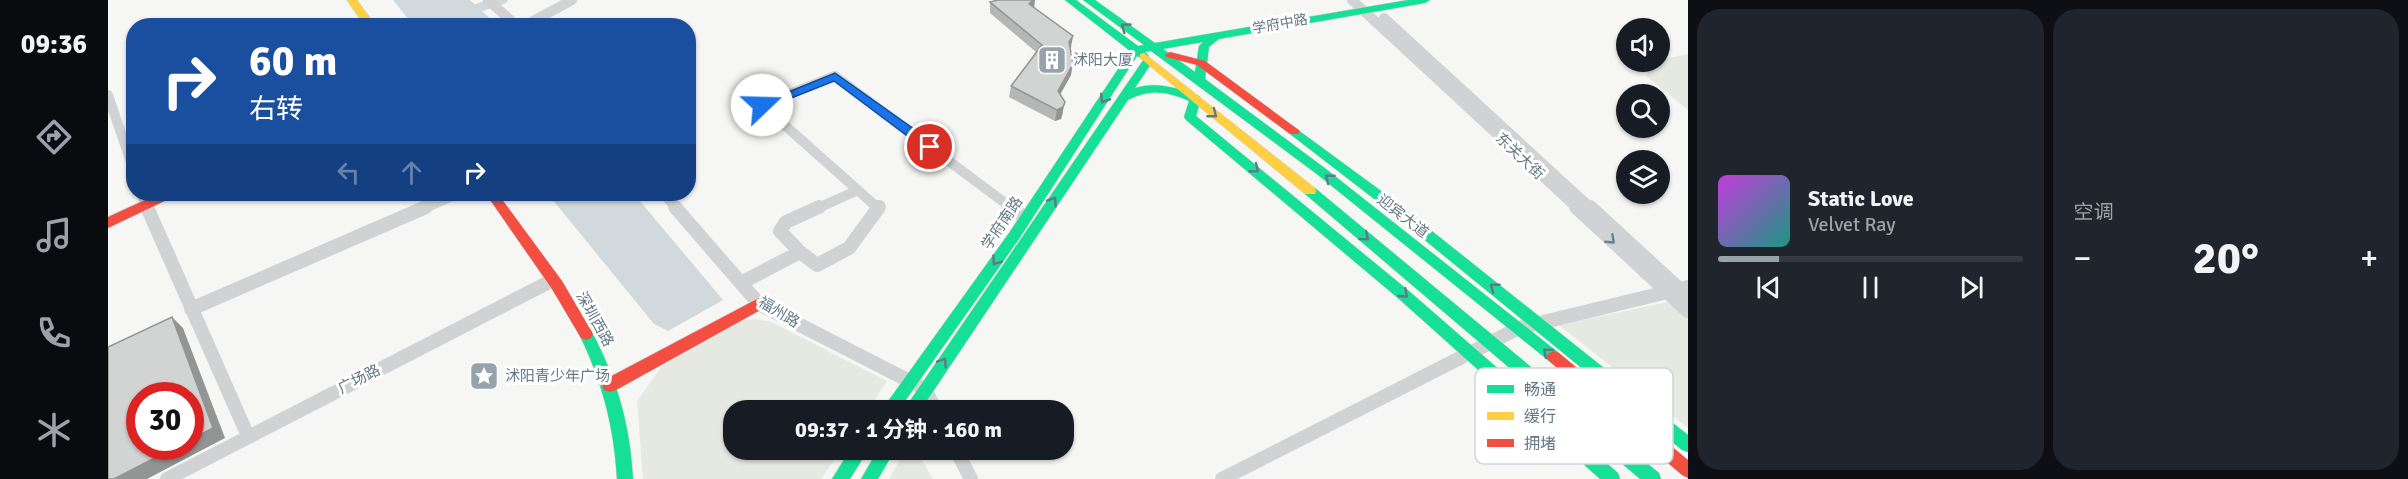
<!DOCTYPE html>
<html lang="zh">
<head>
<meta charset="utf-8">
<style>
  :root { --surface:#171b24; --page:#20242c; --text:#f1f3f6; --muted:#9ea1a6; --line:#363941; --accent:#96a3ad }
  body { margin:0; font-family:Signika,"Noto Sans SC",sans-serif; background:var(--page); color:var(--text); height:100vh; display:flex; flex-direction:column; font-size:22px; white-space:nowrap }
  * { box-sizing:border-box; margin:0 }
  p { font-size:20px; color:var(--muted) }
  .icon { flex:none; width:33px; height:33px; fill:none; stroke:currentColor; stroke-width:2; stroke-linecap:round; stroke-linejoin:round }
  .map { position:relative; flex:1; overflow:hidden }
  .sheet { display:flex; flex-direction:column; gap:9px; padding:9px; background:#0d0f14; width:720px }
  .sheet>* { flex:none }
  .top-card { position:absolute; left:18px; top:18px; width:570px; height:183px; border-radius:24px; box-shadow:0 2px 4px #0004; background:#1a4fa0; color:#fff; overflow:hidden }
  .fabs { position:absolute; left:1508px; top:18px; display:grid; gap:12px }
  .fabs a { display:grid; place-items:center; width:54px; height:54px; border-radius:50%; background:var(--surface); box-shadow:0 2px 4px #0004; font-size:30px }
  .speed { position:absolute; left:18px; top:382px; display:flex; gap:12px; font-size:30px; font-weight:700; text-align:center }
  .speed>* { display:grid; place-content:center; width:78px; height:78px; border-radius:50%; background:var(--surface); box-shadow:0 2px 4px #0004; line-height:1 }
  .speed .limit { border:9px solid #d22; background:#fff; color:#111 }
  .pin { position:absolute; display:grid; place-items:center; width:51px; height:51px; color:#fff; margin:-26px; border:3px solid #fff; border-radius:50%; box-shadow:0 2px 6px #0007 }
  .me { position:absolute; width:66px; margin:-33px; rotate:69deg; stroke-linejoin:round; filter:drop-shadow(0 0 4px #0008) }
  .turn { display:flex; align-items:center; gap:21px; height:126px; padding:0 24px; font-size:27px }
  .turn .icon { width:78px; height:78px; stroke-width:2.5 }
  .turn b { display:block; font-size:42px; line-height:51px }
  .lanes { display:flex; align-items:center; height:57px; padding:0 24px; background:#0003; justify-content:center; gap:30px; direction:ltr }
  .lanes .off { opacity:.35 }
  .big { font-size:45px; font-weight:700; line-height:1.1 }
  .sheet .widget { flex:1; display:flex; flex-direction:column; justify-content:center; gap:9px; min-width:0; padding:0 21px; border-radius:24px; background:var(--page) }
  .song { display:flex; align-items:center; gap:18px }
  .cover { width:72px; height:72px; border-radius:9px; background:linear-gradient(135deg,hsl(290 70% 55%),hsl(170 70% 35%)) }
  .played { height:6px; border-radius:3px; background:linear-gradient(90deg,var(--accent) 20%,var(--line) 20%) }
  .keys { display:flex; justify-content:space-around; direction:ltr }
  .heat { display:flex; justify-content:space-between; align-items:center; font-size:33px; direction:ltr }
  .sheet .tiles { flex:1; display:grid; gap:9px; grid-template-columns:repeat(2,1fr) }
  .trip { position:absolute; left:615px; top:400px; width:351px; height:60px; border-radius:24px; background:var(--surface); box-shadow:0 2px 4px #0004; font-weight:700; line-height:60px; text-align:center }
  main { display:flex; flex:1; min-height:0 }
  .menu { display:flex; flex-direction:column; width:108px; justify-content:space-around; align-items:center; background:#090b0e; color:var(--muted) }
  .menu .icon { width:42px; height:42px }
  .menu .selected { color:var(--accent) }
  .menu b { font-size:27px; color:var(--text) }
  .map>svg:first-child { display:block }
  .green { fill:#e6e9e2 }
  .water { fill:#d1d9dc }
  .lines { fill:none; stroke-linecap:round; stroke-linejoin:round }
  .river { fill:#d1d9dc; fill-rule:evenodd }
  .fast-casing { stroke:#d1d3d4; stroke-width:1 }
  .slow-casing { stroke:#d1d3d4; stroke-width:1 }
  .jam-casing { stroke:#d1d3d4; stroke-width:1 }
  .street-far1 { stroke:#d1d2d3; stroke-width:10 }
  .street { stroke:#d1d2d3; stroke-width:14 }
  .fast { fill:#16e098; fill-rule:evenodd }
  .slow { fill:#ffcf43; fill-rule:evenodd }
  .jam { fill:#f24e42; fill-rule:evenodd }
  .wall { fill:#b5b6b6 }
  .shaded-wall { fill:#939494 }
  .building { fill:#d2d4d4; stroke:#939494; stroke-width:1.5 }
  .oneway { stroke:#637787 }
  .oneway2 { stroke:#6e808f }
  .route { fill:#1a73e8; stroke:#114b97; stroke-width:1.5 }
  .labels { text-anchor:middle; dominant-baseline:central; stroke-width:6; stroke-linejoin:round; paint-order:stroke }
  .far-street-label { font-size:14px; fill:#637787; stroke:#fff }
  .poi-label { font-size:15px; fill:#637787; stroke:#fff; text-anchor:start }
  .street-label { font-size:15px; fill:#637787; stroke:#fff }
  .key { fill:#fff; stroke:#d0d6db; stroke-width:1.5 }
  .key-label { font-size:16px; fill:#637787 }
</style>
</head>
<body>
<main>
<nav class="menu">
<b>09:36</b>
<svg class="icon selected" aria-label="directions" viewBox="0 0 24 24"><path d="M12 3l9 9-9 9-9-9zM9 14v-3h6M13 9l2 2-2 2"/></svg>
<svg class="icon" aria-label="music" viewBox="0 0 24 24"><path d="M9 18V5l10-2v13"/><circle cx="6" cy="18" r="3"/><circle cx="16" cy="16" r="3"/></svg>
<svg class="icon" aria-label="phone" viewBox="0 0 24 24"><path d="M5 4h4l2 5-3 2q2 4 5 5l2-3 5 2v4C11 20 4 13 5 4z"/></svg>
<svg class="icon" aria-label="climate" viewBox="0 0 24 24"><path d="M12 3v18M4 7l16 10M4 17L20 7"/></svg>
</nav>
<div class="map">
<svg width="1580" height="479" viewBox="0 0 1580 479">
  <rect width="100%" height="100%" fill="#f6f6f4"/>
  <path class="green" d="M1580,54V110L1537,75L1541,74L1529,65Z
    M1564,301L1580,316V428L1451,325Z
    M647,319L663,322L779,381L759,411H626V450H733L713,479H535L529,401L557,362L629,320Z
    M797,450H808L825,479H781Z"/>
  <path class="water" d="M285,0H362L389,25H305Z
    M440,194H526L615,300L560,331L546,324Z"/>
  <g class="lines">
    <path class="river" d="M379,0H400L398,3L352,19L347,20L340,16L342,13Z"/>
    <g class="fast-casing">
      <path id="fast" d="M957,0H968L1030,46L1036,45L975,0H987L1047,43L1300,0H1322L1317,3L1111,39L1101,47L1097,79L1218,169L1451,353L1454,357L1451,361L1446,363L1441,361L1210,175L1043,51L1037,52L1041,56L1040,58L1045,61L1027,88C1050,81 1069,88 1091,96L1093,99L1088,116L1301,291L1510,473L1512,479H1492L1291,299L1078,120L1076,117L1081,101C1058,91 1042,89 1020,100L812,411H795L1036,59L1029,56L911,239L790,411H773L901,233L1022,51ZM1095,42L1091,46L1087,72L1055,49Z
        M1186,127L1280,196L1580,435V452L1574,450L1270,202L1182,134L1180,131L1182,128Z
        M1202,187L1207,188L1551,473L1553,479H1532L1197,194L1196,191Z
        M478,328L483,330C509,380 522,423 525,479H509C506,426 494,381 471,334L473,330Z
        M742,450H760L742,479H724Z
        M770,450H787L770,479H753Z"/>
    </g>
    <g class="slow-casing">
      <path id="slow" d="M239,0H249L268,26H257Z
        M1036,53L1207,188L1208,191L1207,194H1197L1032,58V54Z"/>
    </g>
    <g class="jam-casing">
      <path id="jam" d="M1062,52L1097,61L1192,131L1190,134H1182L1089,65L1058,57L1057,55Z
        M50,194H66L65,197L0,228V217Z
        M378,194H390L454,281L485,334L483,338L478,340L473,338L444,289Z
        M651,298L656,300L658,304L656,308L508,390L502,392L496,390L494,385L496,380Z
        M1446,351L1451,353L1580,460V478L1574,475L1441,361L1438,357L1441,353Z"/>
    </g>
    <path class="street-far1" d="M380,0L409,26
      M1244,0L1470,209
      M1276,18L1484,209
      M416,26L464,0
      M0,95L26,171
      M33,194L40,209
      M556,194L569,209
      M315,209L349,194
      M708,209L750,190
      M771,209L654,105L727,76L905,209"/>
    <path class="street" d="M39,207L140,436
      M567,207L651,304L817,389L828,411
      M903,207L917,218
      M1468,207L1580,311
      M1482,207L1580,297
      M692,252L672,231L678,222L711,207
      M633,283L692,252L709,265L741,248L771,207
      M83,309L318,207
      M848,450L863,479
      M59,479L445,280
      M1114,479L1411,328L1580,287"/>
    <use href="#fast" class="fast"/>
    <use href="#slow" class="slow"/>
    <use href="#jam" class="jam"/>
  </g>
  <path class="wall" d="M882,2L926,8L963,47L962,48L963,75L952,94L955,113L953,119L947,121L901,97L903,86L928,52L882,13Z"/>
  <path class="shaded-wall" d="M925,0H927L926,9L921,4Z
    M965,36L963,47L959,53L961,42Z
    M965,64L963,75L948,102L950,91Z
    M957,102L953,119L947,121L949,110Z
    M64,317L75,328L117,438L39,479H6L68,447H82V440Z"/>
  <path class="building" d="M890,0H925L921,4L965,36L961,42L965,64L950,91L957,102L955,107L949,110L903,86L934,45L882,2Z
    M64,317L105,428L82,440V396H32V447H68L6,479H0V347Z"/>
  <defs><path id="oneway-chevron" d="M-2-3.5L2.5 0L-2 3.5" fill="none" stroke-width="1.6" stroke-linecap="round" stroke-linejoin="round" transform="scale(1.5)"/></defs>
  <g class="oneway">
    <use href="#oneway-chevron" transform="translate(1017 27) rotate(-144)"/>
    <use href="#oneway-chevron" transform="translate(996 99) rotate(123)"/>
    <use href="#oneway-chevron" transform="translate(1105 114) rotate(38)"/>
    <use href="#oneway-chevron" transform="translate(1147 169) rotate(39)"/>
    <use href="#oneway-chevron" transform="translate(1221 178) rotate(-142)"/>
    <use href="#oneway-chevron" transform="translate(945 201) rotate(-56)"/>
    <use href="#oneway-chevron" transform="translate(1257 237) rotate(40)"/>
    <use href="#oneway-chevron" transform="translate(888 261) rotate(125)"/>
    <use href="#oneway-chevron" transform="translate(1386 287) rotate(-141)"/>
    <use href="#oneway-chevron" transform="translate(1296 294) rotate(41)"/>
    <use href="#oneway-chevron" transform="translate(1439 352) rotate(-140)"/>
    <use href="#oneway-chevron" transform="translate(835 362) rotate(-56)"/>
  </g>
  <use class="oneway2" href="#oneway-chevron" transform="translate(1503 240) rotate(43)"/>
  <path class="route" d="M727,73L827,144L828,147L827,150H818L726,81L658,108H650L648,105Z"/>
  <defs>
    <g id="building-square" transform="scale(1.5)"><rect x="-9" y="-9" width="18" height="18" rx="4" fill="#96a3ad" stroke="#fff"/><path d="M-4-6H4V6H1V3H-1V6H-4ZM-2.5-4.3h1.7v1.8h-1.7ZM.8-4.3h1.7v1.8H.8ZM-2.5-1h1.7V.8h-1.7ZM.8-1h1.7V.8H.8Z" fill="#fff"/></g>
    <g id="sight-square" transform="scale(1.5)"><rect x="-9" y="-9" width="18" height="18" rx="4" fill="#96a3ad" stroke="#fff"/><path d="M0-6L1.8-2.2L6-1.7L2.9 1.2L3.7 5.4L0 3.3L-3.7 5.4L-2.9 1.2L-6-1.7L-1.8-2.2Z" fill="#fff"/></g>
  </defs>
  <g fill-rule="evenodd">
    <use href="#building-square" x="944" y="60"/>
    <use href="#sight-square" x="376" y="376"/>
  </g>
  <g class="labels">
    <g class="far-street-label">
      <text transform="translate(1172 24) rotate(-10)">学府中路</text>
    </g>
    <g class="poi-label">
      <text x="965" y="60">沭阳大厦</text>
      <text x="397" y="376">沭阳青少年广场</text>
    </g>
    <g class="street-label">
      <text transform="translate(1412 156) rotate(43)">东关大街</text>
      <text transform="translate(1295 216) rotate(38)">迎宾大道</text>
      <text transform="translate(894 223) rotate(-56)">学府南路</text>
      <text transform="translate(671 312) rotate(31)">福州路</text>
      <text transform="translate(487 319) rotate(61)">深圳西路</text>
      <text transform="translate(251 379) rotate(-27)">广场路</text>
    </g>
  </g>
  <rect x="1367" y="368" width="198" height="96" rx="9" class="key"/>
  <rect x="1379" y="385" width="27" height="8" fill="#16e098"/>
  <rect x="1379" y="412" width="27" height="8" fill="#ffcf43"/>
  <rect x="1379" y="439" width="27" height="8" fill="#f24e42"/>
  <g class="key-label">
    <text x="1416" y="395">畅通</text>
    <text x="1416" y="422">缓行</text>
    <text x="1416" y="449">拥堵</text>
  </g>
</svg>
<div class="fabs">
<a><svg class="icon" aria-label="sound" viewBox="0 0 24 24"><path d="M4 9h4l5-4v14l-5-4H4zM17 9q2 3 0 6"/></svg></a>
<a><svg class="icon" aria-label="search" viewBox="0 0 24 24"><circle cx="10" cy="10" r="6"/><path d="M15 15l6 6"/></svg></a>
<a><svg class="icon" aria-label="layers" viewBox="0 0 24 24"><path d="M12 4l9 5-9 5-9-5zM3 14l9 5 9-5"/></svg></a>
</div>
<div class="speed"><div class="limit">30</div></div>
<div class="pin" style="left:822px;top:147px;background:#d93025"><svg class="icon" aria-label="arrive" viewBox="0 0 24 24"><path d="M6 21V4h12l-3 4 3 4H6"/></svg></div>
<svg class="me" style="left:654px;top:105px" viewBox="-20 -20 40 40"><circle r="19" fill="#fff"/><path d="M0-13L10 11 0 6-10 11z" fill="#1a73e8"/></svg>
<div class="trip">09:37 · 1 分钟 · 160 m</div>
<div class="top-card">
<div class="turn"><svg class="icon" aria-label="right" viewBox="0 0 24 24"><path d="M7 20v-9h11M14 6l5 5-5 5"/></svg><div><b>60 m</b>右转</div></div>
<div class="lanes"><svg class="icon off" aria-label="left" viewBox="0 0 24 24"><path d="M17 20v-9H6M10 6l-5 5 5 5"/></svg><svg class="icon off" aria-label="ahead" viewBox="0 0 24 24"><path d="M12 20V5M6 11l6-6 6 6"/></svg><svg class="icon" aria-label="right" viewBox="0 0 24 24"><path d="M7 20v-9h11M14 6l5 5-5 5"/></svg></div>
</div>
</div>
<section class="sheet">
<div class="tiles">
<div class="widget">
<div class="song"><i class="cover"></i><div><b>Static Love</b><p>Velvet Ray</p></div></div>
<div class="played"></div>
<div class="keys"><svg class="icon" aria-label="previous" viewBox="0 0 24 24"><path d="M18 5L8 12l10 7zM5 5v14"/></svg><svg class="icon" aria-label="pause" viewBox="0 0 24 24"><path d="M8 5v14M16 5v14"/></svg><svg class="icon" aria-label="next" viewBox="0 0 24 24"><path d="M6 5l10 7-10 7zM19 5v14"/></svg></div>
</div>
<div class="widget"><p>空调</p>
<div class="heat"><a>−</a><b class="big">20°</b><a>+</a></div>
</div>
</div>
</section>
</main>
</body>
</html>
